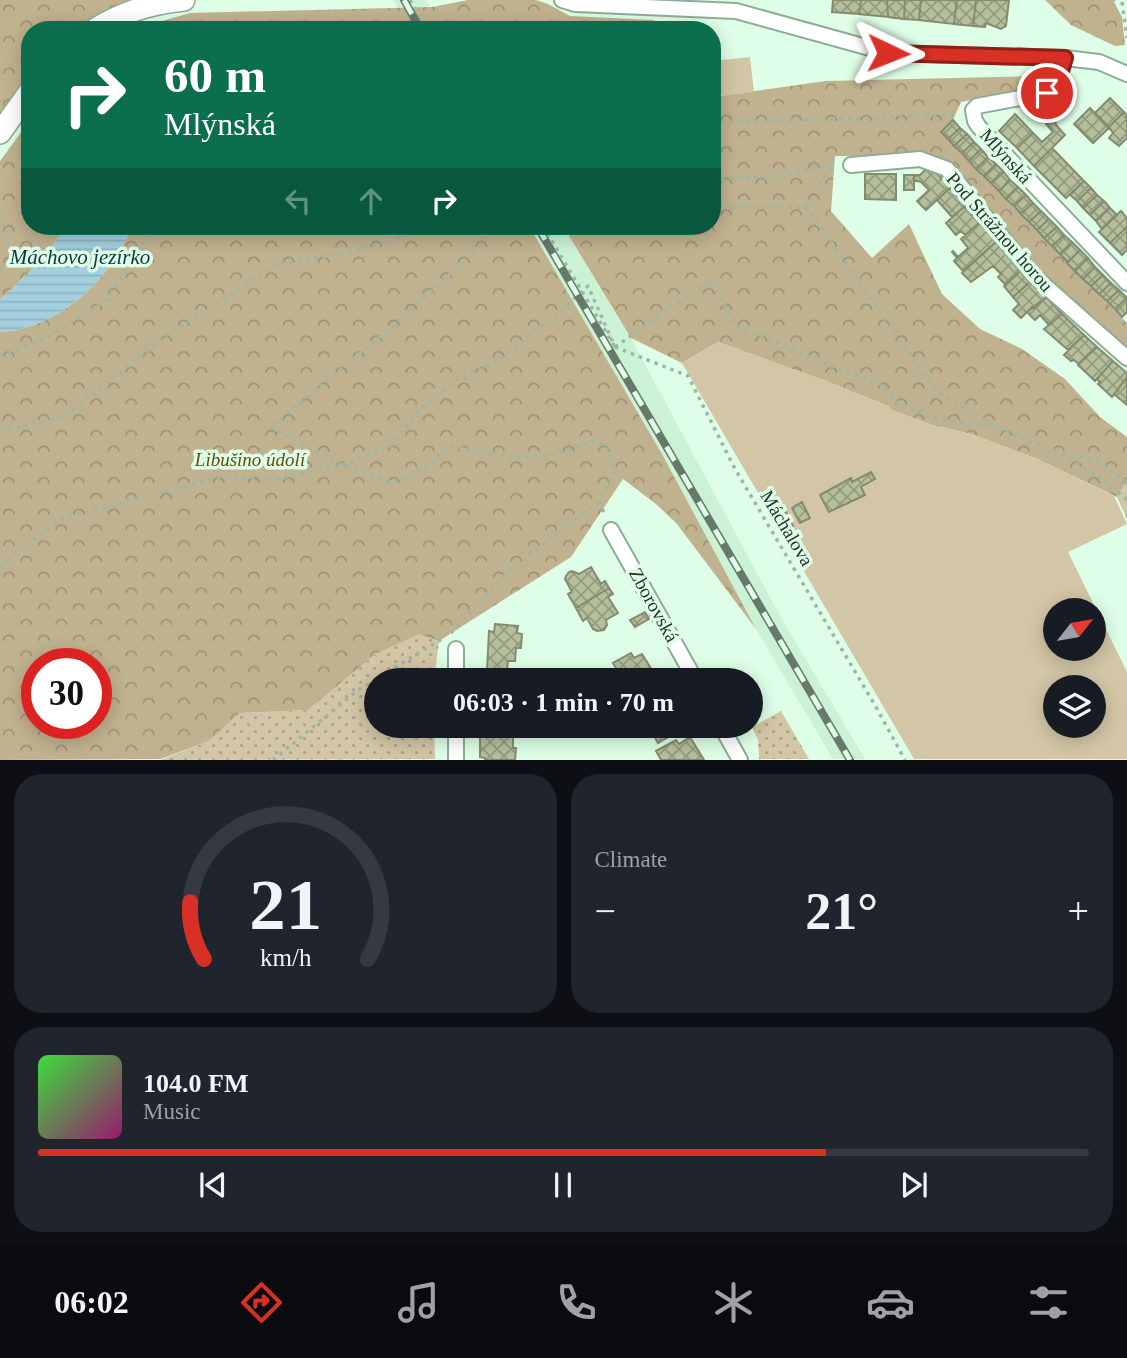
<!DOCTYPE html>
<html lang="en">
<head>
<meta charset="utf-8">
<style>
  :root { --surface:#171b24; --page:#20242c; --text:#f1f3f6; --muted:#9ea1a6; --line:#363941; --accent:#d93025 }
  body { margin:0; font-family:Georgia,serif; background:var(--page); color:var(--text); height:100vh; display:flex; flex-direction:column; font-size:26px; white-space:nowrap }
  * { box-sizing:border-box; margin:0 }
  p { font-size:23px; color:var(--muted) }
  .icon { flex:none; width:38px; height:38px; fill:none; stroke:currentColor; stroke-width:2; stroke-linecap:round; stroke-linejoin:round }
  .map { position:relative; height:760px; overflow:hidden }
  .drawer { display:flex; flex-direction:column; gap:14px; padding:14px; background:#0d0f14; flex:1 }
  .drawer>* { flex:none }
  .guide { position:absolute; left:21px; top:21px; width:700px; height:214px; border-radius:28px; box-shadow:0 4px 18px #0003; background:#0b6e4f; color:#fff; overflow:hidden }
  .needle { width:46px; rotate:59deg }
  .fabs { position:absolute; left:1043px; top:598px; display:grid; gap:14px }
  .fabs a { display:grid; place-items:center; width:63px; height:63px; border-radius:50%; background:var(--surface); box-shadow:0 4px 18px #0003; font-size:35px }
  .speed { position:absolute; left:21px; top:648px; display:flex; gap:14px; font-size:35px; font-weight:700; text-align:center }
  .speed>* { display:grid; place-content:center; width:91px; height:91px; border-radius:50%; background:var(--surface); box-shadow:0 4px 18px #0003; line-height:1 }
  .speed .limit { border:10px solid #d22; background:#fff; color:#111 }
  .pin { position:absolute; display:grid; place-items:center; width:60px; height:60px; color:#fff; margin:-30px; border:4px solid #fff; border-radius:50%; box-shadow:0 2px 7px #0007 }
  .me { position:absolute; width:77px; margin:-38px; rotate:92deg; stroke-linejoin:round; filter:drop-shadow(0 0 5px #0008) }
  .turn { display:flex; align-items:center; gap:24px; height:147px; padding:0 28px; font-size:32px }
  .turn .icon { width:91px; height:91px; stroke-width:2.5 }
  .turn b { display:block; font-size:49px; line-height:60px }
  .lanes { display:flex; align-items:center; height:66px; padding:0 28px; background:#0003; justify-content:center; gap:35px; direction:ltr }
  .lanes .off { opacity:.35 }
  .big { font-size:52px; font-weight:600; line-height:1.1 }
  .drawer .widget { flex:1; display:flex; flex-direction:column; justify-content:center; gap:10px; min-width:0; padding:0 24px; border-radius:28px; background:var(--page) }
  .drawer .dial { align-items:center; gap:0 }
  .dial svg { height:182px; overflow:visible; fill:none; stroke:var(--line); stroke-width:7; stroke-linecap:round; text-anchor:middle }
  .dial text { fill:var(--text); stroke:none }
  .song { display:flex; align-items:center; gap:21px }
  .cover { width:84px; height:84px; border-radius:10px; background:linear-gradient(135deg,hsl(120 70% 55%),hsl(320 70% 35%)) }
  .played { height:7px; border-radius:4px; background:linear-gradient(90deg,var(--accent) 75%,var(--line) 75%) }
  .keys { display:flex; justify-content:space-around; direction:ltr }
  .heat { display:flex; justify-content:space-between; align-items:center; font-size:38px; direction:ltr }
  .drawer .tiles { flex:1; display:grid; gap:14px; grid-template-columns:1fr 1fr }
  .widget:last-child { grid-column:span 2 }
  .trip { position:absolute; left:364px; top:668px; width:399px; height:70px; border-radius:35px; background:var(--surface); box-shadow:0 4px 18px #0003; font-weight:600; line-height:70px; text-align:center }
  .menu { display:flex; height:112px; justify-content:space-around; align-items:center; background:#090b0e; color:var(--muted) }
  .menu .icon { width:49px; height:49px }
  .menu .active { color:var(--accent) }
  .menu b { font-size:32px; color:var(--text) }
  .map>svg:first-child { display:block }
  .built { fill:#ccf2d6 }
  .grass { fill:url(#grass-dots) }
  .forest { fill:url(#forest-crowns); fill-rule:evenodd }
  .park { fill:url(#park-tufts) }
  .pitch { fill:#d3c6a6; fill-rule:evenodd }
  .water { fill:url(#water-rules) }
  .building { fill:url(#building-cross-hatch); stroke:#848c6e; stroke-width:2 }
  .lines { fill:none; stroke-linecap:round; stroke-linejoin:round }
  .street-casing { stroke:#8eac97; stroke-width:18 }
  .secondary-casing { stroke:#8eac97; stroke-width:24 }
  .path { stroke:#9eb7a5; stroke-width:3.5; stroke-dasharray:3.5 5; stroke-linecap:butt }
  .street { stroke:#fff; stroke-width:14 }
  .secondary { stroke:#fff; stroke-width:21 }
  .rail-casing { stroke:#66796b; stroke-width:8 }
  .rail { stroke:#defee7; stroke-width:5; stroke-dasharray:16; stroke-linecap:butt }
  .path-bridge { stroke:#9eb7a5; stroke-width:3.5; stroke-dasharray:3.5 5; stroke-linecap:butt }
  .route-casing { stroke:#8d1f18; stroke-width:18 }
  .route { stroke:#d93025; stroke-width:12 }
  .labels { text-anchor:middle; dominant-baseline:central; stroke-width:7; stroke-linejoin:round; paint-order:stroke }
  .street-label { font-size:19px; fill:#28342b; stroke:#defee7 }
  .park-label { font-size:19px; font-style:italic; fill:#634d10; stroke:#defee7 }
  .water-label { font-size:21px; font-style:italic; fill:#0d3641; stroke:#defee7 }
</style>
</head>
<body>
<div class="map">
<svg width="1127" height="760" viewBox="0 0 1127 760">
  <defs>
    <pattern id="grass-dots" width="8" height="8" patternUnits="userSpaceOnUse" patternTransform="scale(1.75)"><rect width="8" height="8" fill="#d3c6a6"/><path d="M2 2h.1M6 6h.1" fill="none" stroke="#aba287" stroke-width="1.8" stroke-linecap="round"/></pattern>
    <pattern id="forest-crowns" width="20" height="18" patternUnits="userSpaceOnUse" patternTransform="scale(1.75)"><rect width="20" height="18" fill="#c1b28f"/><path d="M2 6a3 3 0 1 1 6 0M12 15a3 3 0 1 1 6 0" fill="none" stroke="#9d9275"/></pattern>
    <pattern id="park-tufts" width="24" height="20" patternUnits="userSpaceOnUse" patternTransform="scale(1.75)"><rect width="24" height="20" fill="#d3c6a6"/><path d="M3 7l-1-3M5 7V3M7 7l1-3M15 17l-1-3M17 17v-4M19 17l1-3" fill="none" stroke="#aba287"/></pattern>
    <pattern id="water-rules" width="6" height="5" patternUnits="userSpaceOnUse" patternTransform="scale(1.75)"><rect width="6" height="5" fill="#a4d0de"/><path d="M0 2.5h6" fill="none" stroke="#8db3bf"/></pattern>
    <pattern id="building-cross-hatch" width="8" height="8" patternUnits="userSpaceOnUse" patternTransform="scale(1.75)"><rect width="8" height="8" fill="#b5bf9b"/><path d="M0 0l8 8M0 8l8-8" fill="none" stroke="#939c7f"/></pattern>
  </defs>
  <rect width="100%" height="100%" fill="#defee7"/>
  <path class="built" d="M393,0H426L444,30H411Z
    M529,226H563L631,338L780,616L865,759H833L756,629L662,454Z"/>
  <path class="grass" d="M419,633L439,641L434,681H376V726H434L435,759L161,760L209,741L240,713L308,710L376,654Z
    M781,711L809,759H759L758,740L752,727Z"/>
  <path class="forest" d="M0,0H133L121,3L71,30H30V72L0,113Z
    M468,0H536L548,4L570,16L654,20L657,30H131L190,13L432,7Z
    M1045,0H1116L1114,2L1122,17L1125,45L1115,46L1071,25Z
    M1040,76L1038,87L961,102L953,120L941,132L1127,323V349L1039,272L951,167L925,157L835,156L831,211L872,258L909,224L942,294L980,329L1022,349L1065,379L1100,417L1127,437V481L1117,497L1035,458L971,434L941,427L940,428L889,409L890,407L826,381L718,342L682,363L631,338L563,226H712V97L826,81Z
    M30,120V226H67L40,262L0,300V161Z
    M133,226H529L662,454L756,629L677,524L656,504L623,479L571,557L439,641L419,634L376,654L308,710L240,713L209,741L161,759L0,760V332C41,330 80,304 105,272C116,258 125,241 133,226ZM37,663H96V723H37Z"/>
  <path class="park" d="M1127,481V519L1117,497Z"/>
  <path class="pitch" d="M750,57L754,92L712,97V61Z
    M718,342L826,381L890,407V409L939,428L940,427L971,434L1035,458L1114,496L1127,524L1068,552L1127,672V759H914L682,363ZM1055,611H1094V649H1055ZM1055,688H1094V726H1055Z"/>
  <path class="water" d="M67,226H133C125,241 116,258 105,272C80,304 41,330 0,332V300L40,262Z"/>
  <path class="building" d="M833,0H861L859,14L832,12Z
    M861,0H887L888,17L859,14Z
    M887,0H905L904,19L888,17Z
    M905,0H921L919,20L904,19Z
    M921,0H957L954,24L919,20Z
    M957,0H976L973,26L954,24Z
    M976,0H1009L1006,26L1001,29L986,23L985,27L973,26Z
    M1110,98L1124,112L1109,127L1095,113Z
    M1049,104H1052L1056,125L1065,135L1034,166L1017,148L1033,133L1042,142L1053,132L1046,124L1052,120Z
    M1090,108L1109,128L1093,143L1074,124Z
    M1124,112L1127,115V138L1119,146L1109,138L1113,133L1109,127Z
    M1015,114L1033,133L1017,148L999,131Z
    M953,120L960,128L948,139L941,132Z
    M960,128L967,134L954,146L948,139Z
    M967,134L974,142L962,153L954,146Z
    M974,142L981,149L969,161L962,153Z
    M1052,148L1084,181L1066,198L1034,166Z
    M981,149L988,157L976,169L969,161Z
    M988,157L996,164L984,176L976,169Z
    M996,164L1003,171L991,183L984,176Z
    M926,169L934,170L950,188L926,210L917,201L929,190L921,182L914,180V175H920Z
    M1003,171L1010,180L999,191L991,183Z
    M865,174H896V200L865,199Z
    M904,175H914V190H904Z
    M1010,180L1018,187L1006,199L999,191Z
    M1084,181L1091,188L1077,201L1070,195Z
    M1018,187L1026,195L1014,206L1006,199Z
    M950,188L965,206L952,217L937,200Z
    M1091,188L1097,195L1083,208L1077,201Z
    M1026,195L1033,203L1021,214L1014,206Z
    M1097,195L1104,201L1090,215L1083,208Z
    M1104,201L1110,208L1096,221L1090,215Z
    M1033,203L1041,211L1029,222L1021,214Z
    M965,206L980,222L965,235L961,231L956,235L946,223Z
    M1110,208L1117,215L1102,229L1096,221Z
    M1041,211L1049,219L1037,230L1029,222Z
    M1121,211L1127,218V227L1110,243L1099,232Z
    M1049,219L1057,227L1044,238L1037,230Z
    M980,222L996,242L963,271L954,261L957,258L952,252L953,251L958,257L968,248L961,239Z
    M1057,227L1064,235L1052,246L1044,238Z
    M1127,227V250L1122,255L1110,243Z
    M1064,235L1072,242L1060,254L1052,246Z
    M996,242L1021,270L1006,285L998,277L1001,274L993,266L971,282L962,273Z
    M1072,242L1080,250L1068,262L1060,254Z
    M1080,250L1088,258L1075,271L1067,263Z
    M1088,258L1095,267L1083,279L1075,271Z
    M1095,267L1103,275L1091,286L1083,279Z
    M1021,270L1031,281L1013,297L1004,286Z
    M1103,275L1111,283L1099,294L1091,286Z
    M1031,281L1046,297L1034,308L1032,307L1021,318L1013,310L1019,304L1013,297Z
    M1111,283L1119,290L1107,301L1099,294Z
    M1119,290L1127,298L1115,309L1107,301Z
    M1046,297L1062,314L1049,325L1040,315L1035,320L1027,312Z
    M1127,298V312L1122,317L1115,309Z
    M1062,314L1084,335L1068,350L1044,329Z
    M1084,335L1097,347L1079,364L1074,360L1071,361L1064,355Z
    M1097,347L1113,361L1095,381L1078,365Z
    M1113,361L1127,373V377L1112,397L1098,384L1100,382L1097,379Z
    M1127,377V405L1114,394Z
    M871,472L875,479L861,487L865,495L829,512L820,495L851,478L852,482Z
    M802,502L810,518L800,523L792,508Z
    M786,512L793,526L784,531L777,518Z
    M591,567L601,584L605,581L609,588L576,608L568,594L572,592L565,579L566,576L569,572L572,571L579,574Z
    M609,588L613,594L608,597L618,613L606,620L607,625L604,630L597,631L593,629L587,618L583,621L576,608Z
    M645,612L649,619L635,627L630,620Z
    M495,624L518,626L517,633L522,634L521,648H516L515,661H508L507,671L487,670L489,631L494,632Z
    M631,653L634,658L642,654L655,675L644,681H623L613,663Z
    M665,726H685V727L658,743L653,734Z
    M480,732L513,734V748H516L515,760H485V758L480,757Z
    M690,737L704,760H661L656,751L676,740L679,744Z"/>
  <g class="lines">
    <g class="street-casing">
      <path id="street" d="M562,0L575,4L736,11L888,53L1065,58L1099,62L1127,74
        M1065,58L1052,90L1047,93L977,106L973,110L975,121L979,127L1127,283
        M851,165L920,159L947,169L1033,275L1127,358
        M611,530L696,681
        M456,681V649
        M721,726L740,760
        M456,760V726"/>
    </g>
    <g class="secondary-casing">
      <path id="secondary" d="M94,30C122,12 152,3 184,0
        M0,133L30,91"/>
    </g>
    <path class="path" d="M410,0L427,30
      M1122,2L1127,38
      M238,30C300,21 364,26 425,30
      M666,30L676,25
      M712,123L957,115
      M712,180L783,175L835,164
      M712,207H806L937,392L999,428L1060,453
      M806,207L832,164
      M0,214L8,238L11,263
      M0,270L25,254L40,226
      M615,347L688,376L735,469L876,707L905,760
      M615,347L710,280L736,327L776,342L828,365L883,385L896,402L942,420L995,427
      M0,356L46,338L107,300L155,226
      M0,432L65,415L166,336L275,265L352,252L437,226
      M1127,482L1096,460L1060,453L1108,483L1127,500
      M599,501L605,515
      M0,566L61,519L219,477L275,479L343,465L390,447L417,413L455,380L497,361L554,317L588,286L615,347
      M451,633L509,570L599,501L614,475L609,448L594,441L555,454L519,458L450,446L426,467L393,483L343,465L270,427C348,363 429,300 498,226
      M273,760L358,690L445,637"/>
    <use href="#street" class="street"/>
    <use href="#secondary" class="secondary"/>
    <g class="rail-casing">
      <path id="rail" d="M404,0L421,30
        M537,226L850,760"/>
    </g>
    <use href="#rail" class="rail"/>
    <path class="path-bridge" d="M543,226L615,347"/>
  </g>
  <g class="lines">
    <g class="route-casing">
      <path id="route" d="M888,53L1065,58C1061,70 1058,87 1047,93"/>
    </g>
    <use href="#route" class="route"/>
  </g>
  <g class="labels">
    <g class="street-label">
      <text transform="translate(1006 156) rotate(48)">Mlýnská</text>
      <text transform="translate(1000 232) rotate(49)">Pod Strážnou horou</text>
      <text transform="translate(787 528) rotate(59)">Máchalova</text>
      <text transform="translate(654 605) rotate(61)">Zborovská</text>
    </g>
    <g class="park-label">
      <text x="250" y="459">Libušino údolí</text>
    </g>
    <g class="water-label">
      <text x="80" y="257">Máchovo jezírko</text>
    </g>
  </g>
</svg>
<div class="fabs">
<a><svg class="needle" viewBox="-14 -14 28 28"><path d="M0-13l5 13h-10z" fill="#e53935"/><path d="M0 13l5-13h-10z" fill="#9ea1a6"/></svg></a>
<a><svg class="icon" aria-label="layers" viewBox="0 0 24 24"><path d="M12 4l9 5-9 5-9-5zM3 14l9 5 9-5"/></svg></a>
</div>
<div class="speed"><div class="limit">30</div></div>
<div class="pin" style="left:1047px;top:93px;background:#d93025"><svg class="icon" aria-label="arrive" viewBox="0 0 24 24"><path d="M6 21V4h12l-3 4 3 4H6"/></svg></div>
<svg class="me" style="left:888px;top:53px" viewBox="-20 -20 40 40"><path d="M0-17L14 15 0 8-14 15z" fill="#d93025" stroke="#fff" stroke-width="4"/></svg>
<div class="trip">06:03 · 1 min · 70 m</div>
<div class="guide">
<div class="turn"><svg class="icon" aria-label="right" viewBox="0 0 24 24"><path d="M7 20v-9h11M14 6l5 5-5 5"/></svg><div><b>60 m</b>Mlýnská</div></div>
<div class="lanes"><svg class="icon off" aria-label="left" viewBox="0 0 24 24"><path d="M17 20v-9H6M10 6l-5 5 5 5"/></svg><svg class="icon off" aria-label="ahead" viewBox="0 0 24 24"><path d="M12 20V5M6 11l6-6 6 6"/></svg><svg class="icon" aria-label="right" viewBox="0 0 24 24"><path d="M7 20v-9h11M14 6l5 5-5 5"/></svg></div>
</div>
</div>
<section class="drawer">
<div class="tiles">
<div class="widget dial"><svg viewBox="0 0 100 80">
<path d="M14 69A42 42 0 1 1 86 69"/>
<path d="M14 69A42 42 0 0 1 8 44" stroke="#d93025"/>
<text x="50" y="56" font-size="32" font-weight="700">21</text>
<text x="50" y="72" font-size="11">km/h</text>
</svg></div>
<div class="widget"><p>Climate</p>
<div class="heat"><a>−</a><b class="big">21°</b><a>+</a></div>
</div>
<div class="widget">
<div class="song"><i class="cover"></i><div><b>104.0 FM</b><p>Music</p></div></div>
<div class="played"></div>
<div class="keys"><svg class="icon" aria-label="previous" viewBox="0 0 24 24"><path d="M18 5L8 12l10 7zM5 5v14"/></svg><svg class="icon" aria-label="pause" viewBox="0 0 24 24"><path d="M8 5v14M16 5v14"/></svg><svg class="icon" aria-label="next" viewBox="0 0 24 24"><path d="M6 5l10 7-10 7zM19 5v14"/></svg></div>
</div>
</div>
</section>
<nav class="menu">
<b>06:02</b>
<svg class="icon active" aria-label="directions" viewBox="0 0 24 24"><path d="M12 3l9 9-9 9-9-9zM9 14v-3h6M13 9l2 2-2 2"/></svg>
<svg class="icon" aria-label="music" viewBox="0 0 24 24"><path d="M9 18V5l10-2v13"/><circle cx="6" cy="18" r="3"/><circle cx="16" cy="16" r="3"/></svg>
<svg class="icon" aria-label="phone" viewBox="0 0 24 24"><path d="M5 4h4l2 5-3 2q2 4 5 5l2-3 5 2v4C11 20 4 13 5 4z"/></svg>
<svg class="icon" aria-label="climate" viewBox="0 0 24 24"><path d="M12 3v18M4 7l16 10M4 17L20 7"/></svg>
<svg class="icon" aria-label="car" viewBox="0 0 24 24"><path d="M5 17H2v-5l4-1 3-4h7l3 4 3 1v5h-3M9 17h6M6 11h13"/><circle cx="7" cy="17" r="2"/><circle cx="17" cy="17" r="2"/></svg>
<svg class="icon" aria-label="filters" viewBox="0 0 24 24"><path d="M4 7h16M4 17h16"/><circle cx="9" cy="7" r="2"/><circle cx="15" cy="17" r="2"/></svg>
</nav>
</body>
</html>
